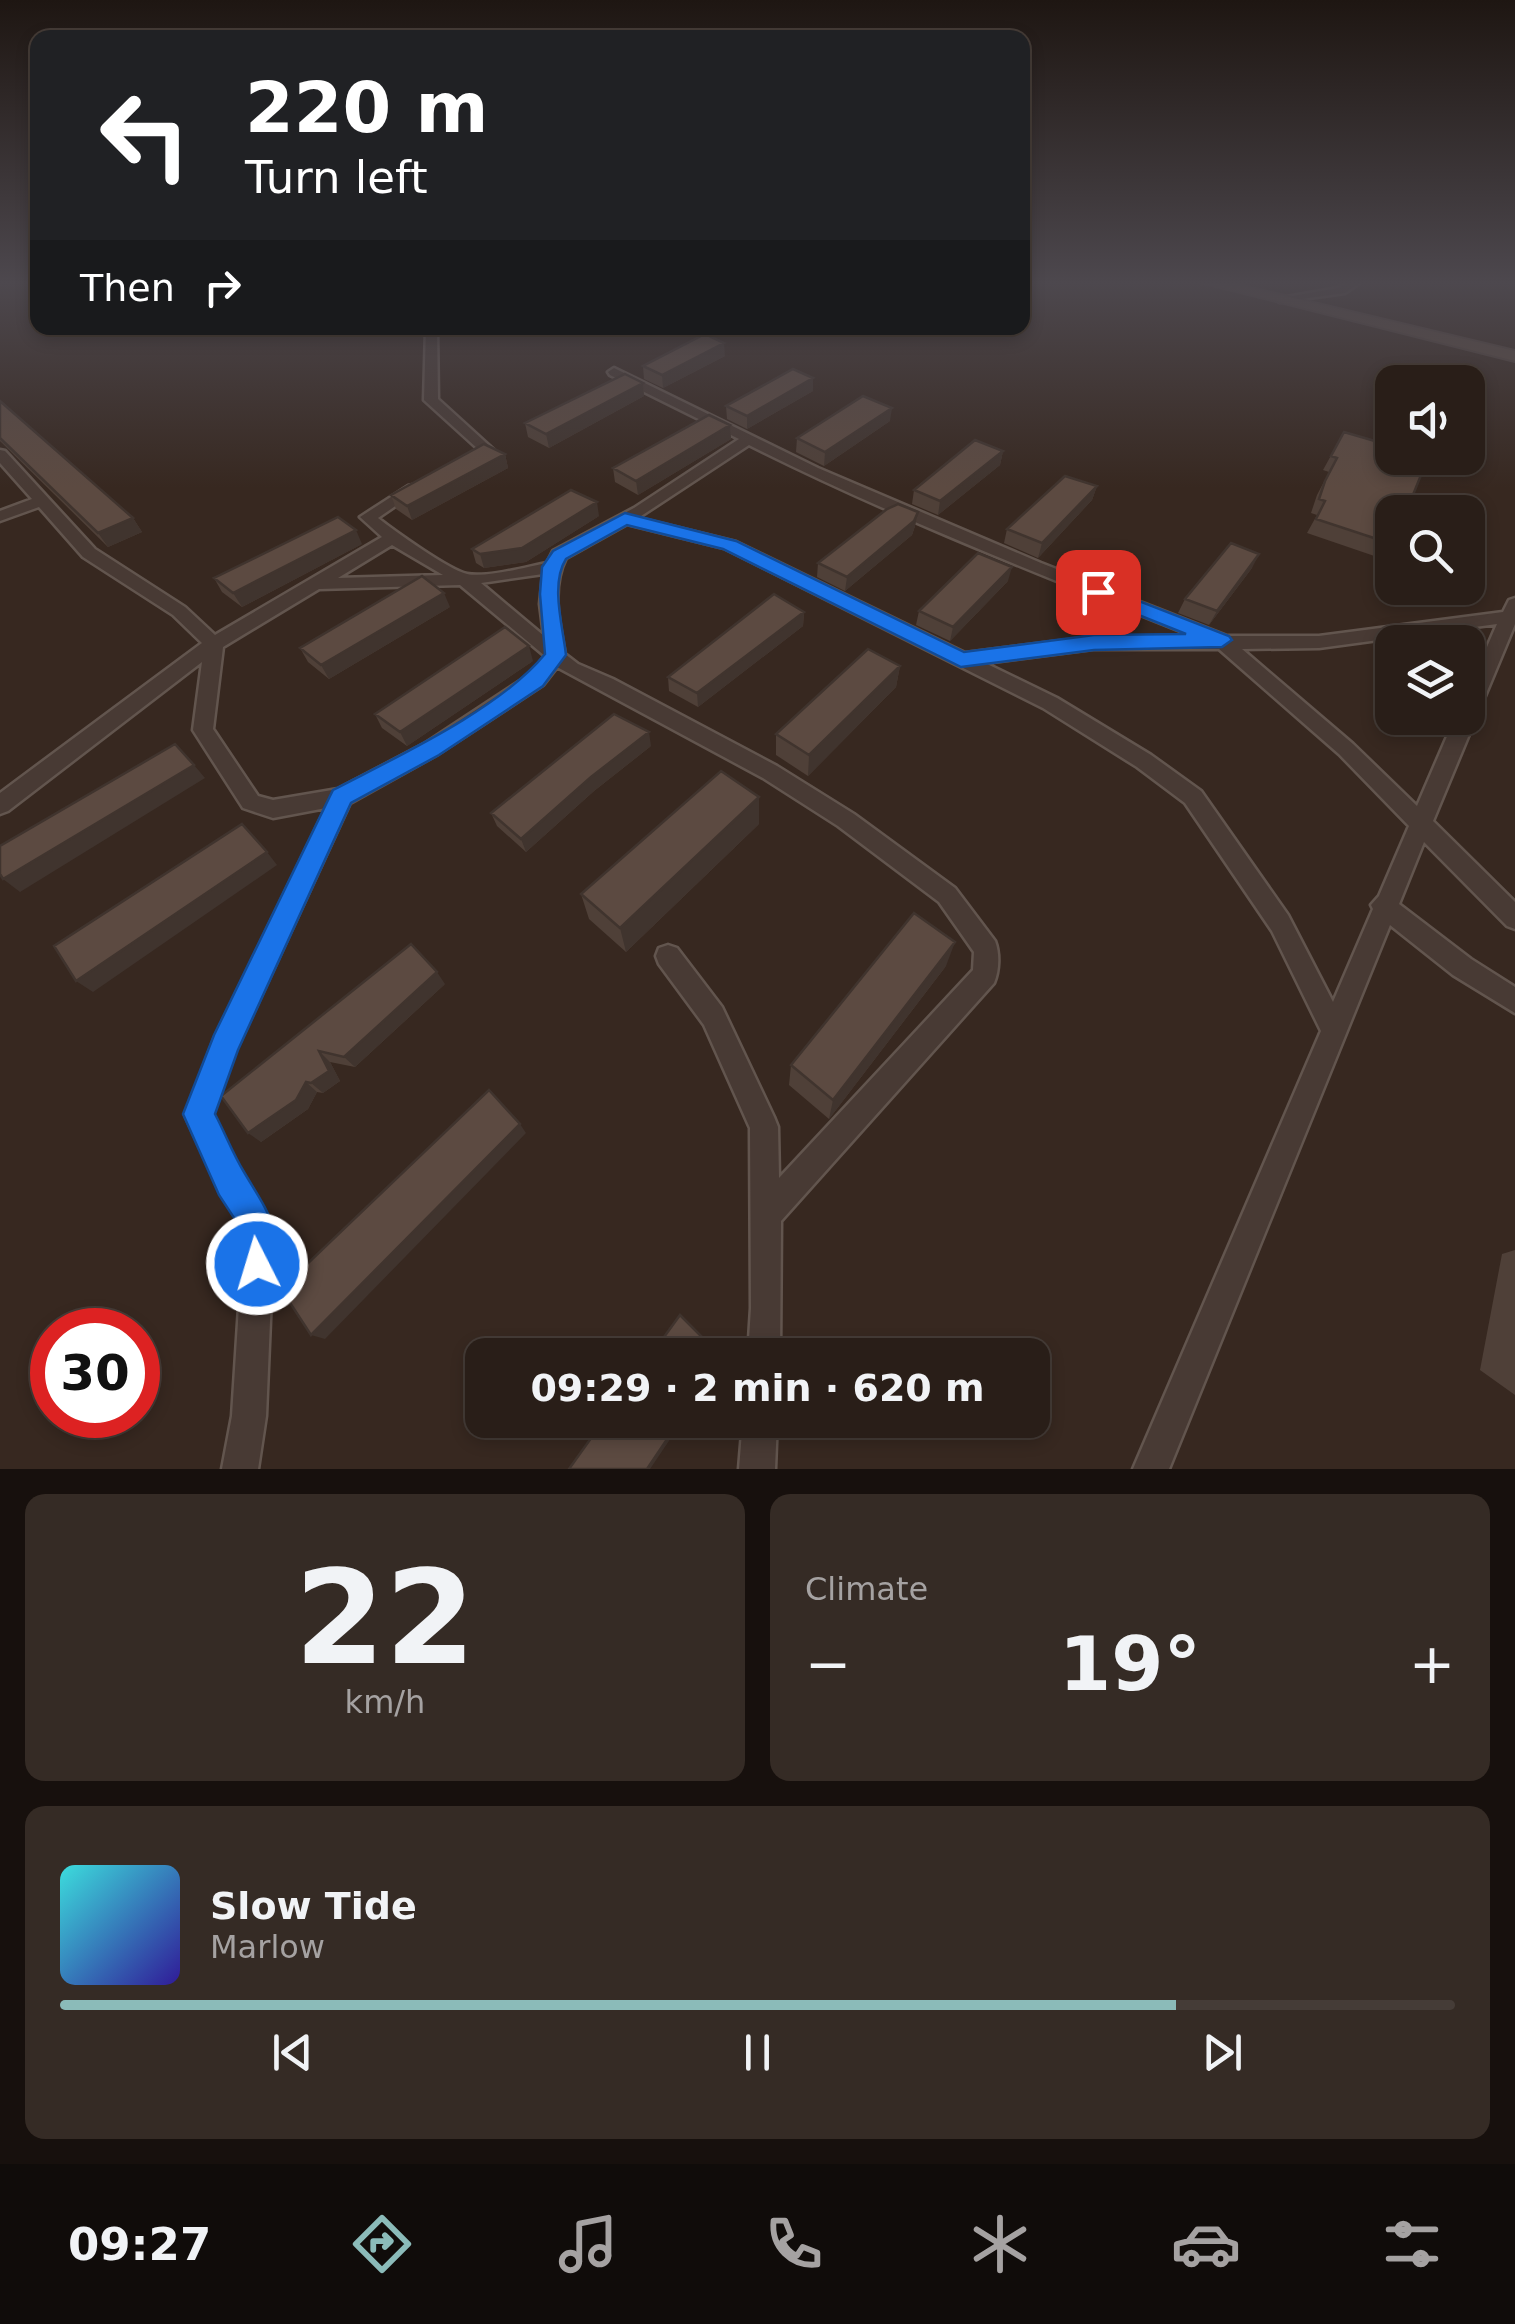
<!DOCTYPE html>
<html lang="en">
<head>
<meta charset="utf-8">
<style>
  :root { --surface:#291e18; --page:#352b25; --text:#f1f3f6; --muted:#a5a2a2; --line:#453c37; --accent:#8bbbb9 }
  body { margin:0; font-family:"DejaVu Sans",sans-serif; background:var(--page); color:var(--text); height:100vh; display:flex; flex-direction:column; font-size:38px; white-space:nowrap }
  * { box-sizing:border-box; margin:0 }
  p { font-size:32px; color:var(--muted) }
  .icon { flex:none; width:55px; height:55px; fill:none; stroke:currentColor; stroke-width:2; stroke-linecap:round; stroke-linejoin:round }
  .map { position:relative; height:1469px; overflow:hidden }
  .side { display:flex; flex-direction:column; gap:25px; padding:25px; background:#17100d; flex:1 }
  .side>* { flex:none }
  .banner { position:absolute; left:30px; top:30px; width:1000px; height:305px; border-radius:20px; box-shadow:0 5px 15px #0003,0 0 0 2px var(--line); background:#202124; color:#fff; overflow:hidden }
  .tools { position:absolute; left:1375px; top:365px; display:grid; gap:20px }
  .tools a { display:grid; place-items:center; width:110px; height:110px; border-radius:20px; background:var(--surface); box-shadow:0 5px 15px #0003,0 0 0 2px var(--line); font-size:50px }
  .speed { position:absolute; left:30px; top:1308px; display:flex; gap:20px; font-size:50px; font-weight:700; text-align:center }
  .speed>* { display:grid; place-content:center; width:130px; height:130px; border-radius:50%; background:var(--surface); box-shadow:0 5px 15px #0003,0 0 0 2px var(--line); line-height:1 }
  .speed .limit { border:15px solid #d22; background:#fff; color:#111 }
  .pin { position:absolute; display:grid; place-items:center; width:85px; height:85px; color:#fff; margin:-42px; border-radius:20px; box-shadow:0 5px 15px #0006 }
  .me { position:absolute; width:110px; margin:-55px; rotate:355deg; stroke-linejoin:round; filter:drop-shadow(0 0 8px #0008) }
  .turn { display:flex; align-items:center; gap:35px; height:210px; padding:0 50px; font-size:45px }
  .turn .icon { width:130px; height:130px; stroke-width:2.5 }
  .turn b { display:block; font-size:70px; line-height:85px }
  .then { display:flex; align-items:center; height:95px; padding:0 50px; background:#0003; gap:20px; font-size:38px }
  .big { font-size:75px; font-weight:600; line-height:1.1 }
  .side .widget { flex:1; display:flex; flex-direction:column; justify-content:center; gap:15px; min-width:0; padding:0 35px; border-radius:20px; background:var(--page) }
  .side .dial { align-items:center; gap:0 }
  .dial b { font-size:130px; line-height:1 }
  .song { display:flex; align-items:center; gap:30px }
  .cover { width:120px; height:120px; border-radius:15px; background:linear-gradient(135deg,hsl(180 70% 55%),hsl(250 70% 35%)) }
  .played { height:10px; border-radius:5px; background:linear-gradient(90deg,var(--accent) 80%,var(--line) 80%) }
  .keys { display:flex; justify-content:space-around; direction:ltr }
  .heat { display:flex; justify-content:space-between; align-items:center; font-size:55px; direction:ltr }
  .side .tiles { flex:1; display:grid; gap:25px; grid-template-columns:1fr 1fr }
  .widget:last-child { grid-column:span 2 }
  .trip { position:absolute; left:465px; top:1338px; width:585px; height:100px; border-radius:20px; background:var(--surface); box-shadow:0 5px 15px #0003,0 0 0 2px var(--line); font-weight:600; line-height:100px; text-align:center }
  .tabs { display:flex; height:160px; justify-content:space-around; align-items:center; background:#100c0a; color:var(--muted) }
  .tabs .icon { width:70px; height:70px }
  .tabs .selected { color:var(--accent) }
  .tabs b { font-size:45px; color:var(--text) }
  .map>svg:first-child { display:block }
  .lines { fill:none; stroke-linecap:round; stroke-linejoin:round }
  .minor-casing { stroke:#62554e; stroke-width:5 }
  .secondary-casing { stroke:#51433d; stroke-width:4 }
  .minor { fill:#483a34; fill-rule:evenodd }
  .secondary { fill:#5b4b42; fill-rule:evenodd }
  .wall { fill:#4f4038 }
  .shaded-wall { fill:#40342e }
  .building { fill:#5c4a41; stroke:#40342e; stroke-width:2.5 }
  .route { fill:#1a73e8; stroke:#114b97; stroke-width:2.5 }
</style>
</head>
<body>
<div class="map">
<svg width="1515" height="1469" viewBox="0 0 1515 1469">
  <rect width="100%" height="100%" fill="#372820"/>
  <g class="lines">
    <g class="minor-casing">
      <path id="minor" d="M1348,282H1361L1345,293L1280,302L1275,299L1338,288Z
        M426,328H437L438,399L494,450L474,462L462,459L478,449L424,400Z
        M614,368L818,468L1041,563L1227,636H1319L1503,612L1509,600L1515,598V624L1433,821L1515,902V929L1507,926L1424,842L1399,904L1471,959L1515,987V1013L1453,975L1390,925L1169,1469H1133L1321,1031L1272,931L1185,803L1137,767L1043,708L724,548L627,524L566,558C551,588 559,622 565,654L578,664L613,679L777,766L854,814L955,888L995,941C1000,954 999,971 994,983L781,1221L780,1355H748L751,1308L750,1128L704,1025L659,964L656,956L659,948L668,945L677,948L722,1007L774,1117L778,1127L779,1178L973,970L974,952L939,902L838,826L763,778L557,667L543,685L438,754L350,803L236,1050L213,1114L241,1173L274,1226L266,1416L258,1469H222L232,1416L244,1229L221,1193L185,1115L215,1037L326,808L273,818L243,808L193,730L202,662L8,811L0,814V793L202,643L173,615L83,557L39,507L0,521V511L32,499L0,463V450L5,451L95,549L185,607L215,635L382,537L360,517L408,486L413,485L420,489L378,518C393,530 449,570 467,574C487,578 526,567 547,563L553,551L634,508L739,439L610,375L608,372ZM749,445C893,517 1044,576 1193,636L1093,637L965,653L736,542L638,518ZM392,545L443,575L338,578ZM543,574L540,604L544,636L481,583ZM460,585L545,656L529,675L424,744L338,789L273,800L258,796L213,729L223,647L319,589ZM1497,624L1468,691V718H1455L1417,806L1353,744L1242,649L1319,648ZM1093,649H1219L1339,754L1409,826L1379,896L1371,905L1373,909L1333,1002L1288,915L1201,791L1151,755L1057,698L985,663Z
        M743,1420H777L775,1469H739Z"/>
    </g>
    <g class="secondary-casing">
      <path id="secondary" d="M1200,282H1226L1515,351V361Z"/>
    </g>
    <use href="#minor" class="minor"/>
    <use href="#secondary" class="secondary"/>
  </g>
  <path class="wall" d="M725,356L663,388L644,379L643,366Z
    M643,383L644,396L549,448L528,437L525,423Z
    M813,391L747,429L727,419L726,406Z
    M0,401L133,518L142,532L108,547L0,441Z
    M890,421L824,466L796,452L797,438Z
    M730,425L731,439L638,495L615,482L613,468Z
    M1344,432L1392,512V556L1389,561L1307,533L1317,515L1311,513L1317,495L1329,472L1323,470Z
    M1003,451L1000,465L938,515L912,504L914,490Z
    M505,454L508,468L412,520L396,509L391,495Z
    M1097,486L1092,500L1038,558L1004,543L1007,529Z
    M918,512L915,526L912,535L845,591L817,577L818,563Z
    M599,516L526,562L484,568L476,563L472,549Z
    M362,544L242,607L222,592L214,578Z
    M1252,568L1209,625L1178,613L1185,599Z
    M1008,581L950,641L916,625L919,611Z
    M450,607L329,679L308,662L300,648Z
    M804,612L803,626L698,707L669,691L668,677Z
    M533,661L407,746L382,728L375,714Z
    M900,666L896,687L808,776L776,755V734Z
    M651,746L594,791L526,852L497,826L491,813Z
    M759,824L626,952L589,919L581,894Z
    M946,966L829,1119L789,1085L791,1065Z
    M445,984L355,1067L330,1062L340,1081L323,1093L317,1092L308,1109L261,1142L221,1096Z
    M1515,1250V1395L1480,1370L1502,1254Z"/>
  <path class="shaded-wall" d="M724,343L725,356L663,388L662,375Z
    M813,378V391L747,429V416Z
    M643,383L644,396L549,448L546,434Z
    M892,408L890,421L824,466L825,452Z
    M730,425L731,439L638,495L636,481Z
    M1003,451L1000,465L938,515L940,501Z
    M505,454L508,468L412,520L407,506Z
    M1097,486L1092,500L1038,558L1042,543Z
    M597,502L599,516L526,562L484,568L480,554Z
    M918,512L915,526L912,535L845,591L847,577Z
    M133,518L142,532L108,547L98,533Z
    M356,530L362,544L242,607L233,593Z
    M1259,554L1252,568L1209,625L1217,611Z
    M1012,567L1008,581L950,641L953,627Z
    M444,593L450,607L329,679L321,665Z
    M804,612L803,626L698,707L697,693Z
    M529,646L533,661L407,746L400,732Z
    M900,666L896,687L808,776L809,755Z
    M649,732L651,746L594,791L526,852L521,839L591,777Z
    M194,765L205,778L20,892L3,879Z
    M759,797V824L626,952L620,928Z
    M267,852L277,865L93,992L76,981Z
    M955,942L946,966L829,1119L833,1100Z
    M437,972L445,984L355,1067L344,1057Z
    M319,1051L330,1062L340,1081L323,1093L311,1083Z
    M306,1082L317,1092L308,1109L261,1142L248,1133Z
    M520,1124L526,1133L325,1339L311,1335Z
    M680,1420H683L650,1469H647Z"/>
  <path class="building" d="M705,334L724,343L662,375L643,366Z
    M793,369L813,378L747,416L726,406Z
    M625,374L643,383L546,434L525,423Z
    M863,396L892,408L825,452L797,438Z
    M0,401L133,518L98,533L0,438Z
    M709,415L730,425L636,481L613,468Z
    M1344,432L1392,446V458H1428L1406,512H1392V544L1316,519L1325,501L1319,499L1325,481L1337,458L1331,456Z
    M975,440L1003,451L940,501L914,490Z
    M484,444L505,454L407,506L391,495Z
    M1065,476L1097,486L1042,543L1007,529Z
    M571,490L597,502L522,548L480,554L472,549Z
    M898,504L918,512L914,521L847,577L818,563L887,509Z
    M338,517L356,530L233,593L214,578Z
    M1231,543L1259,554L1217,611L1185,599Z
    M978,553L1012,567L953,627L919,611Z
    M422,576L444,593L321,665L300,648Z
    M774,594L804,612L697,693L668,677Z
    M505,627L529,646L400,732L375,714Z
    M868,649L900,666L809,755L776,734Z
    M614,714L649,732L591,777L521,839L491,813Z
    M175,744L194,765L3,879L0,874V846Z
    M721,771L759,797L620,928L581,894Z
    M242,824L267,852L76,981L54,946Z
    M914,913L955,942L833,1100L791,1065Z
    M411,944L437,972L344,1057L319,1051L329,1071L311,1083L306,1082L296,1100L248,1133L221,1096Z
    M489,1090L520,1124L311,1335L281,1289Z
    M680,1315L720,1355H651Z
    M604,1420H680L647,1469H569Z"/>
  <linearGradient id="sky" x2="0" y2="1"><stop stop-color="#1e1612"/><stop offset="0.58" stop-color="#4d484e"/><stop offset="1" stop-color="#4d484e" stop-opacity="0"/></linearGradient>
  <rect width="1515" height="488" fill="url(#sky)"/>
  <path class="route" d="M625,513L736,541L964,652L1094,635L1186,634L1091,596V587L1098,585L1229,636L1232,640L1222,647L1094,650L961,667L723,549L627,525L566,559C550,584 563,627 566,655L543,686L439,755L351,803L238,1050L215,1114C225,1133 233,1154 244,1172C265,1208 287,1233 269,1277L257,1282L245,1277L239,1264L242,1230L219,1195L183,1114L214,1035L330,796L333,790C398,756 500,709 545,654L540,594L542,567L553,551Z"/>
</svg>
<div class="tools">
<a><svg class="icon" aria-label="sound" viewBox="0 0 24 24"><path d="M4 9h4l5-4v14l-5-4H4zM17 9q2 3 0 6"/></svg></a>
<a><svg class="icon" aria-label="search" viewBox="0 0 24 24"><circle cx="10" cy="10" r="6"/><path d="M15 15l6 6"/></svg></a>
<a><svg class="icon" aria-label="layers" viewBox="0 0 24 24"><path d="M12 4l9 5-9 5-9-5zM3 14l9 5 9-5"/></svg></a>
</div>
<div class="speed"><div class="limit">30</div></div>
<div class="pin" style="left:1098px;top:592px;background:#d93025"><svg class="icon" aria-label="arrive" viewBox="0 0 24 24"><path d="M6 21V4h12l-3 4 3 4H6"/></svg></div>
<svg class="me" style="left:257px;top:1264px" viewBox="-20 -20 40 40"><circle r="17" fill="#1a73e8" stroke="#fff" stroke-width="3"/><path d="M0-11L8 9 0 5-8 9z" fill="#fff"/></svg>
<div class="trip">09:29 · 2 min · 620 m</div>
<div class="banner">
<div class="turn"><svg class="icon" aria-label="left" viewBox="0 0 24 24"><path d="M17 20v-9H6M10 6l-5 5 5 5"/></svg><div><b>220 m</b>Turn left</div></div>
<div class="then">Then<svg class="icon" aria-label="right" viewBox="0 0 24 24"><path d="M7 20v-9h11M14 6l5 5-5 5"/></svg></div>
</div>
</div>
<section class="side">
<div class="tiles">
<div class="widget dial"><b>22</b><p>km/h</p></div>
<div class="widget"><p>Climate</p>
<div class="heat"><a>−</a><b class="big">19°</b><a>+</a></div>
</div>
<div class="widget">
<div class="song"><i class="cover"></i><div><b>Slow Tide</b><p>Marlow</p></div></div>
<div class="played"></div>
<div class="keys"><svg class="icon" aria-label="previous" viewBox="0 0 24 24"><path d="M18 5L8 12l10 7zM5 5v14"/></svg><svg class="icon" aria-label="pause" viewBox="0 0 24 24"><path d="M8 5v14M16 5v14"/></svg><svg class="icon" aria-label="next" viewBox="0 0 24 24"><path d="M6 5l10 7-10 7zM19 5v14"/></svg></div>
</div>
</div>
</section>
<nav class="tabs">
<b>09:27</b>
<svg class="icon selected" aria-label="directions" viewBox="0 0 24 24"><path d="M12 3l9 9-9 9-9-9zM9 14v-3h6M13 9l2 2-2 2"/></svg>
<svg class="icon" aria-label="music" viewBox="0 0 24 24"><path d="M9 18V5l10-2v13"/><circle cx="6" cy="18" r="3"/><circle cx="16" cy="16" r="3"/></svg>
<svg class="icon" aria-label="phone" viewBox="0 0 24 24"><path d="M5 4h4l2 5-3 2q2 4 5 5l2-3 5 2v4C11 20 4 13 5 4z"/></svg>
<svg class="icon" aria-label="climate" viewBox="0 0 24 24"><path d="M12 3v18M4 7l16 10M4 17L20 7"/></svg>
<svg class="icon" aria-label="car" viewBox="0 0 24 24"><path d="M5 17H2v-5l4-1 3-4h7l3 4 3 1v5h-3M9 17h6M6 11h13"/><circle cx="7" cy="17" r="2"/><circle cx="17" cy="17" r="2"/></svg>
<svg class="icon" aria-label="filters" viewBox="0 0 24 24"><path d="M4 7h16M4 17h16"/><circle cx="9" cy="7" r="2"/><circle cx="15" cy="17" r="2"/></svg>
</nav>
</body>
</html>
